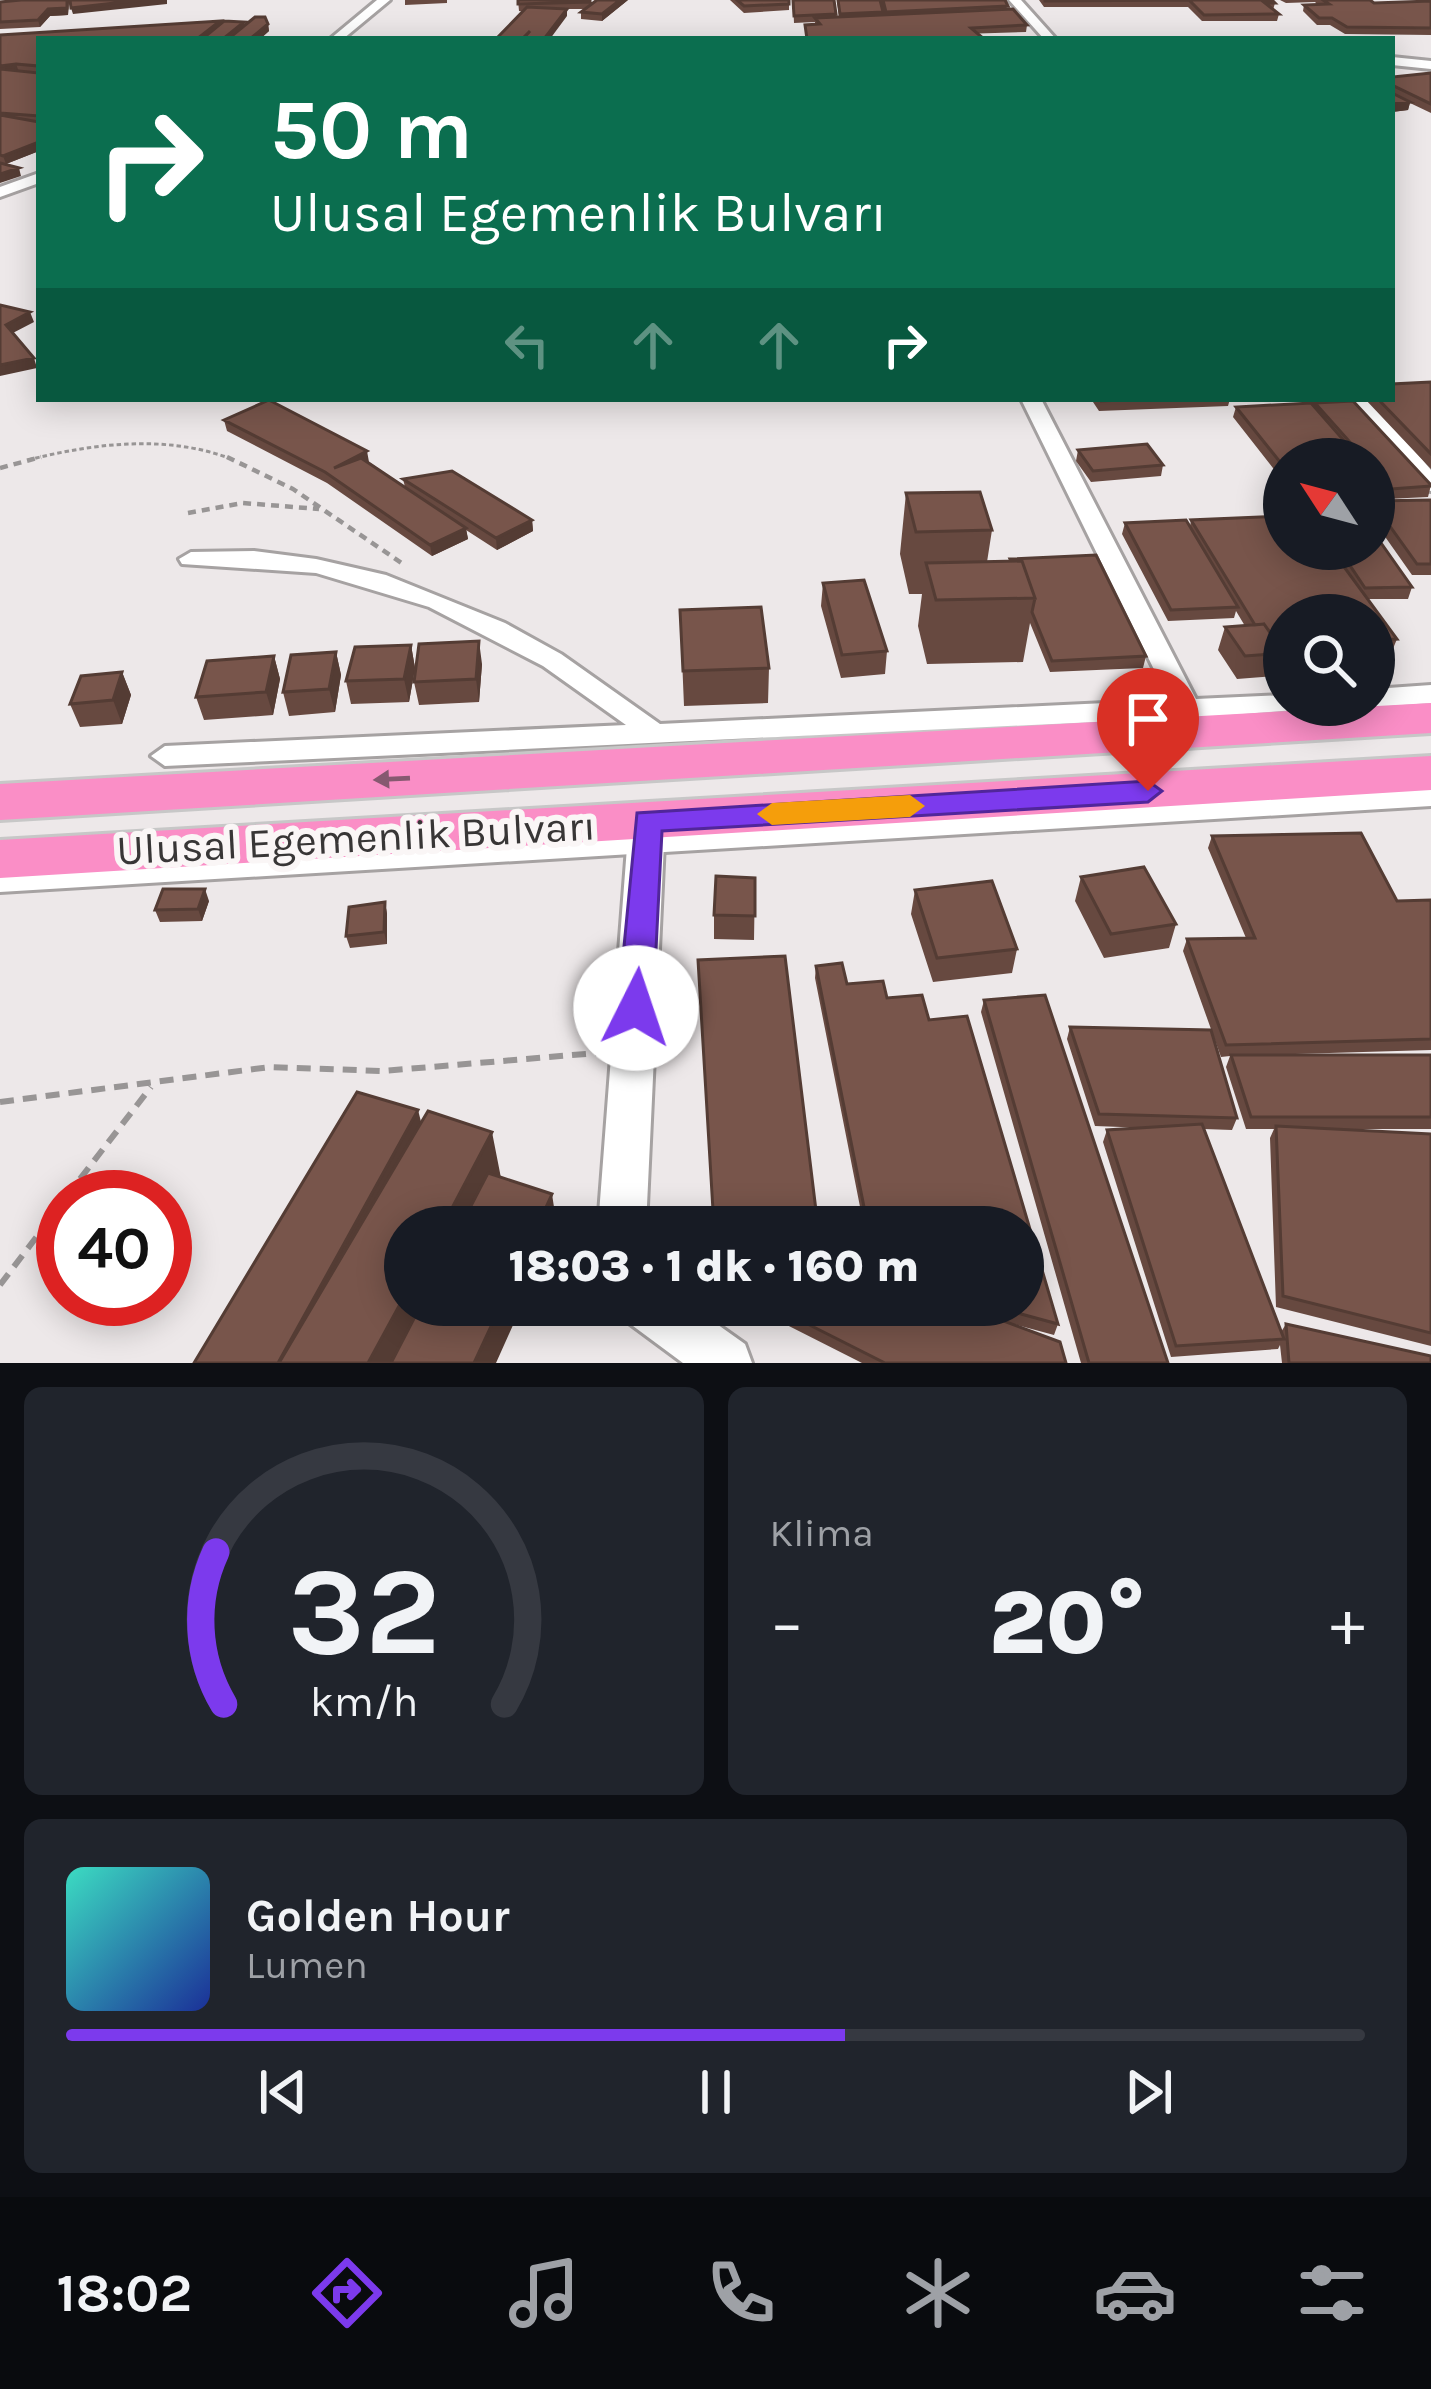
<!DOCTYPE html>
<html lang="tr">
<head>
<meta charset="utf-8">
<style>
  :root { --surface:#171b24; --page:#20242c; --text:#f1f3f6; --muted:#9ea1a6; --line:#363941; --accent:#7c3aed }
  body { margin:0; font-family:Karla,sans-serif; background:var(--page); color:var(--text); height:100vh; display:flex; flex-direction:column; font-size:45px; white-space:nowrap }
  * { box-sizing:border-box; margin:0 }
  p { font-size:39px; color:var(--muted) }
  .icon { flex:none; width:66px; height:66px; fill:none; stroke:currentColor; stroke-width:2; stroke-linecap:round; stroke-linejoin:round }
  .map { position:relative; height:1363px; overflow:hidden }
  .drawer { display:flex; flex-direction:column; gap:24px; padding:24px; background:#0d0f14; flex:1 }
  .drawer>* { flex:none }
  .banner { position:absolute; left:36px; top:36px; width:1359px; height:366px; border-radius:0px; box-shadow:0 6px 30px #0003; background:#0b6e4f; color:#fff; overflow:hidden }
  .needle { width:78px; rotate:306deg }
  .tools { position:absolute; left:1263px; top:438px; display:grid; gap:24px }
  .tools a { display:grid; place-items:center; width:132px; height:132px; border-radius:50%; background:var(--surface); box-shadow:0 6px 30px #0003; font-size:60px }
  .speed { position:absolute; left:36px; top:1170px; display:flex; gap:24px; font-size:60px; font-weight:700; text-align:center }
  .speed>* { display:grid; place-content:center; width:156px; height:156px; border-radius:50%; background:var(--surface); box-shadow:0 6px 30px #0003; line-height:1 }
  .speed .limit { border:18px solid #d22; background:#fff; color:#111 }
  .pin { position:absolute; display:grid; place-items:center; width:102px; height:102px; color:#fff; margin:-123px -51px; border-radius:50% 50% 50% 0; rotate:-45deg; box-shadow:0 0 12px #0007 }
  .pin .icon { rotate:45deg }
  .me { position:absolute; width:132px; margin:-66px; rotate:4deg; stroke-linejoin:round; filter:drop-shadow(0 0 9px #0008) }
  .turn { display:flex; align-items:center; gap:42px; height:252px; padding:0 36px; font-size:54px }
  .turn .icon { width:156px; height:156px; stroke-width:2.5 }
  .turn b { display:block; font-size:84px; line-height:102px }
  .lanes { display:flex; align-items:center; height:114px; padding:0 36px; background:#0003; justify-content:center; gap:60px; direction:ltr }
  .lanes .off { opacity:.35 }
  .big { font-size:90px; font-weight:800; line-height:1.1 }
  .drawer .card { flex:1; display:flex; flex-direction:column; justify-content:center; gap:18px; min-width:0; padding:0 42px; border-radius:18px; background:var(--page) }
  .drawer .dial { align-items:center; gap:0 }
  .dial svg { height:312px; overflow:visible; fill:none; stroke:var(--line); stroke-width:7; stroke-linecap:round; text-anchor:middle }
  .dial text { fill:var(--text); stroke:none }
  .song { display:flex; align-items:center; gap:36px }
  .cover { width:144px; height:144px; border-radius:18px; background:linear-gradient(135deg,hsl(170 70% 55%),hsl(230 70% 35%)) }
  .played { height:12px; border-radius:6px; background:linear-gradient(90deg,var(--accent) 60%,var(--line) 60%) }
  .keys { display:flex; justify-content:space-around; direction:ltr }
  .heat { display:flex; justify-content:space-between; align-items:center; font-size:66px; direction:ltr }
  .drawer .tiles { flex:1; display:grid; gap:24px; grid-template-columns:1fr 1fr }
  .card:last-child { grid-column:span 2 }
  .trip { position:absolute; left:384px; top:1206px; width:660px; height:120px; border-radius:60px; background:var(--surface); box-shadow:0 6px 30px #0003; font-weight:800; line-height:120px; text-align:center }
  .menu { display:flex; height:192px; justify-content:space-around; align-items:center; background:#090b0e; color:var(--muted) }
  .menu .icon { width:84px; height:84px }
  .menu .selected { color:var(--accent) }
  .menu b { font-size:54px; color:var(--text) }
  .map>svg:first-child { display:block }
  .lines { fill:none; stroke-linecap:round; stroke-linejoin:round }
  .minor-casing { stroke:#a6a2a2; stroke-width:6 }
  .tertiary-casing { stroke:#a6a2a2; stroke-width:6 }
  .trunk-casing { stroke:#c7c7c7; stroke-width:6 }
  .path-far2 { stroke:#989595; stroke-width:3; stroke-dasharray:4.5 3; stroke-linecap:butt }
  .path-far1 { stroke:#989595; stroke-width:4.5; stroke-dasharray:8 6; stroke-linecap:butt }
  .path { stroke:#989595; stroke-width:6; stroke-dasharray:14 9; stroke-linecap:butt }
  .minor { fill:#fff; fill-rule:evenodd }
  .tertiary { fill:#fff; fill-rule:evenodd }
  .trunk { fill:#fa8ec6; fill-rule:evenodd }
  .wall { fill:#674940 }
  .shaded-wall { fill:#543c34 }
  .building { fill:#78554b; stroke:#543c34; stroke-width:3 }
  .oneway { fill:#865970 }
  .route { fill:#7c3aed; stroke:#51269a; stroke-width:3 }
  .slow { fill:#f59e0b }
  .labels { text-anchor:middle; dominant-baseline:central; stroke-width:12; stroke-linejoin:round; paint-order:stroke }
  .street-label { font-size:42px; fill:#383636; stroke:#faf6f6 }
</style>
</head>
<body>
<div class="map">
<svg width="1431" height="1363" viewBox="0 0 1431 1363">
  <rect width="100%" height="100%" fill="#ede8e9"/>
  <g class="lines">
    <g class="minor-casing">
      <path id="minor" d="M377,0H390L343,39H330Z
        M1009,0H1021L1056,39H1044Z
        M1392,57L1431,61V69L1392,65Z
        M39,173V183L0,197V187Z
        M1021,399H1041L1196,699L1284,695V705H1297L1294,710L1205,717L1204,729H1184L1178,718L165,766L151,756L165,746L626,725L543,666L429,607L316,573L182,564L179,559L191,552L254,551L316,559L386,575L505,623L561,654L660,724L1169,700Z
        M1350,399H1371L1431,470V491L1423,489Z
        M1431,685V703L1374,707L1367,705H1374V689Z
        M1431,786V806L0,892V868Z"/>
    </g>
    <g class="tertiary-casing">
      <path id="tertiary" d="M647,808L660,812L665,821L646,1227H598L629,821L634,812Z
        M622,1305H690L745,1344L752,1363H683L629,1323Z"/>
    </g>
    <g class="trunk-casing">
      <path id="trunk" d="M1431,703V733L0,820V784Z
        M1431,756V790L0,878V840Z"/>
    </g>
    <path class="path-far2" d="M28,460C95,443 169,434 234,460"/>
    <path class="path-far1" d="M227,457L293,489L403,564
      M0,468L41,457
      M188,513L243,503L319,509"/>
    <path class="path" d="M0,1102L270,1067L383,1071L597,1053
      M66,1197L151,1087
      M0,1285L63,1202"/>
    <use href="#minor" class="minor"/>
    <use href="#tertiary" class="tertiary"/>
    <use href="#trunk" class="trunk"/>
  </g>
  <path class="wall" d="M21,0H69L68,15L50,16L40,27L0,29V2Z
    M405,0H447V3L405,5Z
    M518,0H590V5L628,0L602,21L581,19V12L586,9H567V16L519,11Z
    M730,0H789V10L744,13Z
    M793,0H834L836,17H839L837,0H880L883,15H885L881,0H1005L1007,9L1027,25L1026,32L806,39L805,25L815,24V22L794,23Z
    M1039,0H1272L1275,3L1273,10L1279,14L1277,21H1202L1188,7H1044Z
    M1280,0H1370L1374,3L1431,1V35L1345,34L1330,25H1317L1303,11L1304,5L1317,4L1315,2L1286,3Z
    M220,21V24L244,22V26L268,24L269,31L260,39H39V151L6,164L0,163V35Z
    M1431,73V113L1410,103L1408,110L1392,112V77Z
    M1431,382V469L1365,399H1392Z
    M1091,399H1230L1228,406L1099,411Z
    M1315,403L1431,485L1428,497L1387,499L1384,496L1382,500H1374V459H1284V482L1233,417L1236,407L1314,406Z
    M224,420L369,462L405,487L403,479L532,520L533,531L497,550L466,530L468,539L432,556L327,483L227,431Z
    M1078,450L1163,465L1161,476L1091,482L1076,461Z
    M906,493L992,530L987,562L1010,561V559L1146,656L1143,668L1050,672L1030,623L1023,662L927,664L918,626L922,594H909L900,554Z
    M1431,500V575H1412L1374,521V501Z
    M1191,520L1284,549H1374L1412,587L1408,599H1368L1397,639L1392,651H1374V615H1284V656L1276,676L1237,679L1218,650L1225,627L1245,626L1236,611L1234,618L1168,621L1122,534L1125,523L1190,527Z
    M823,583L887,651L885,674L841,678L821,606Z
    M680,610L769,668L768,703L684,706Z
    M411,645L415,668L409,702L351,704L346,681Z
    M336,652L341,675L335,712L289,716L283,692Z
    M274,656L280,679L273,715L204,720L196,697Z
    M482,664L479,702L419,705L414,682Z
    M122,672L131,695L122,724L80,727L70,704Z
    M1212,836L1397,901L1431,900V1050L1263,1055H1431V1129H1328L1431,1134V1346L1276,1307L1270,1138L1274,1129H1246L1226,1067L1230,1056L1221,1057L1183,951L1187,939L1246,938L1208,848Z
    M1081,877L1176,924L1169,948L1104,958L1075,901Z
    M755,878L754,940L714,939V915Z
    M915,890L1017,949L1012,973L933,982L911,914Z
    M209,901L202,921L160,922L155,910Z
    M385,902L387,914V944L350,948L346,936Z
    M842,963L847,984L883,981L887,998L922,995L929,1020L967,1016L1058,1324L1054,1335L1006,1322L1060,1342L1066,1363H862L779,1321L782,1305H961L967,1307L966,1305H1023V1227H864L815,978L816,966Z
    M984,1000L1168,1363H1081L981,1012Z
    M1070,1027L1237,1118L1232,1130L1204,1129L1281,1332L1286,1324L1431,1363H1282L1280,1345L1278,1349L1171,1357L1103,1142L1107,1130L1147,1128L1095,1126L1067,1039Z"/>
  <path class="shaded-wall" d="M69,0L68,15L50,16L40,27L38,20L48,9Z
    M141,0H167V4L73,14L71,8Z
    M620,0H628L602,21V14Z
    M567,9V16L550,39H544Z
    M268,24L269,31L260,39H250Z
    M16,64L19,72L0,73V66Z
    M1410,102L1408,110L1392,112V104Z
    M39,142V151L6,164L3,156Z
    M19,168L21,176L0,183V174Z
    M30,312L34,322L9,335L6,325Z
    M34,358L37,368L0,376V365Z
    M367,451L369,462L336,478L334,468Z
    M532,520L533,531L497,550L496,538Z
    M466,528L468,539L432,556L430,545Z
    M479,641L482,664L479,702L476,679Z
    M411,645L415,668L409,702L404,679Z
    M336,652L341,675L335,712L329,689Z
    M274,656L280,679L273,715L266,692Z
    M122,672L131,695L122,724L113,700Z
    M205,889L209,901L202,921L198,909Z
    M385,902L387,914V944L384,932Z
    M418,1110L427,1145L278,1363Z
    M492,1132L501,1178L476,1227H442Z
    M552,1194L557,1227H537Z
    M405,1295V1305H435L405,1363H368Z
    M501,1305H522L496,1363H474Z"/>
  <path class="building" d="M21,0H67V8L48,9L38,20L0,22V2Z
    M70,0H141L71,8Z
    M518,0H590V2L518,4Z
    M597,0H620L602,14L581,12Z
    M737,0H789V4L744,6Z
    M793,0H834L836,14L794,16Z
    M838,0H880L883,12L840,14Z
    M883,0H1005L1008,6L886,12Z
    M1189,0L1045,1V0H1272L1275,3H1265L1279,14L1204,15Z
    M1323,0H1370L1374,3L1431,1V28L1347,27L1332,18H1319L1304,5L1329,4Z
    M527,7L567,9L544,39H523L530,31L522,39H496Z
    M1013,9L1027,25L971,28L984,39H807L805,25L820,24L815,18Z
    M255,17H265L268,24L250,39H228Z
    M220,21L197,39H39V66L16,64L0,66V35Z
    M224,21L244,22L223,39H202Z
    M0,69L39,73V116L0,113Z
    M1431,73V104L1392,85V77Z
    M1392,93L1410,102L1392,104Z
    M0,115L39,122V142L3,156L0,155Z
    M0,163L19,168L0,174Z
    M0,305L30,312L6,325L34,358L0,365Z
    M1431,382V454L1378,399H1392V384Z
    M1100,399H1148L1101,401Z
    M269,400L367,451L334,468L361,458L466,528L430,545L325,472L224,420Z
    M1353,401L1431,485V486L1391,489L1374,470V459H1365L1315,403Z
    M1311,403L1360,459H1284V467L1236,407Z
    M1147,444L1163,465L1093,471L1078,450Z
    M452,471L532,520L496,538L403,479Z
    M1374,475L1386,489H1374Z
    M980,492L992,530L916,532L906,493Z
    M1431,500V564H1417L1374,504V501Z
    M1284,516V549H1331L1397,639L1374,640V615H1284V644L1279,645L1264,624L1255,625L1191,520Z
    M1186,520L1238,607L1171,610L1125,523Z
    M1374,533L1412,587L1365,588L1339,549H1374Z
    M1096,555L1146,656L1052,661L1032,612L1035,598L1022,561H1011L1010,559Z
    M1022,561L1035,598L936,600L926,563Z
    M864,580L887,651L842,655L823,583Z
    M761,607L769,668L683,671L680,610Z
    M1264,624L1284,653L1245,656L1225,627Z
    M479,641L476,679L414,682L419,644Z
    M411,645L404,679L346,681L355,647Z
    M336,652L329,689L283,692L291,655Z
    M274,656L266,692L196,697L207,661Z
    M122,672L113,700L70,704L81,676Z
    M1361,833L1397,901L1431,900V1039L1226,1045L1187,939L1255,938L1212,836Z
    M1144,867L1176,924L1111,934L1081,877Z
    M716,876L755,878V916L714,915Z
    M992,881L1017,949L937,958L915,890Z
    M163,889H205L198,909L155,910Z
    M385,902L384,932L346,936L349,907Z
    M785,956L818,1227H714L698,960Z
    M842,963L847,984L883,981L887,998L922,995L929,1020L967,1016L1058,1324L988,1305H1023V1227H868L816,966Z
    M1045,995L1168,1363H1089L984,1000Z
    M1070,1027L1211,1030L1237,1118L1099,1114Z
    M1231,1055H1431V1117H1251Z
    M357,1092L418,1110L278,1363H194Z
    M428,1111L492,1132L442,1227H405V1295L368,1363H279Z
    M1202,1124L1284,1339L1176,1346L1107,1130Z
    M1276,1126L1431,1134V1333L1283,1296Z
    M488,1173L552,1194L537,1227H460Z
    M421,1305H501L474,1363H391Z
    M782,1305H961L1060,1342L1066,1363H885L780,1310Z
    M1286,1324L1431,1356V1363H1289Z"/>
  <defs><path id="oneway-solid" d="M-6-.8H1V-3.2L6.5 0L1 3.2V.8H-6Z" transform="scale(3)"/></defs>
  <use class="oneway" href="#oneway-solid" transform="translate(392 779) rotate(177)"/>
  <path class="route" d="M1148,781L1162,791L1148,802L662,831L653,1008L648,1018L636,1022L623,1018L618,1008L637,813Z"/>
  <path class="slow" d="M910,795L925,806L910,817L772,825L757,814L772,803Z"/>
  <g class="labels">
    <g class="street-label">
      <text transform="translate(356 838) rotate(-3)">Ulusal Egemenlik Bulvarı</text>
    </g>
  </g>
</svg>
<div class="tools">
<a><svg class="needle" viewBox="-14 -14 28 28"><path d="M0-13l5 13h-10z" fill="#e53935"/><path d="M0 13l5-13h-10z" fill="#9ea1a6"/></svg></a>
<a><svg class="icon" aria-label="search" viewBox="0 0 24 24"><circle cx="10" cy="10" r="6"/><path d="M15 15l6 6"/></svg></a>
</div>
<div class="speed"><div class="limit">40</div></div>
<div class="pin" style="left:1148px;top:791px;background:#d93025"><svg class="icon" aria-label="arrive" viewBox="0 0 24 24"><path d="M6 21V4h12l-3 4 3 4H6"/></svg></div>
<svg class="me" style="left:636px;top:1008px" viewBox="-20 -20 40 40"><circle r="19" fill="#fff"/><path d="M0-13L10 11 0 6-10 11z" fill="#7c3aed"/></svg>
<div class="trip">18:03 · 1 dk · 160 m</div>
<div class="banner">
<div class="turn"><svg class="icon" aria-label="right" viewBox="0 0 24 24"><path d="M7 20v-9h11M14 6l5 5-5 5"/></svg><div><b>50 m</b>Ulusal Egemenlik Bulvarı</div></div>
<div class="lanes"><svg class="icon off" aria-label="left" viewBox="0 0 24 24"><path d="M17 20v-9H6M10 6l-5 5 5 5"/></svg><svg class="icon off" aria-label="ahead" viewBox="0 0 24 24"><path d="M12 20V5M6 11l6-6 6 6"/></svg><svg class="icon off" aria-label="ahead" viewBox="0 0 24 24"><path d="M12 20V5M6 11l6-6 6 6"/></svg><svg class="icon" aria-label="right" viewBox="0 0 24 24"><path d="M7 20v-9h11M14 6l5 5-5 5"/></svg></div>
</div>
</div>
<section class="drawer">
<div class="tiles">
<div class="card dial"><svg viewBox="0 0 100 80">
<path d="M14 69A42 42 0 1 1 86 69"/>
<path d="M14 69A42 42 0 0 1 12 30" stroke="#7c3aed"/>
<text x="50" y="56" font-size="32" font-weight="700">32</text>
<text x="50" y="72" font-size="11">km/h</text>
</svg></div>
<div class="card"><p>Klima</p>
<div class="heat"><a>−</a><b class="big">20°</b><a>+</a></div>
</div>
<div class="card">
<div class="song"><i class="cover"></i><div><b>Golden Hour</b><p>Lumen</p></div></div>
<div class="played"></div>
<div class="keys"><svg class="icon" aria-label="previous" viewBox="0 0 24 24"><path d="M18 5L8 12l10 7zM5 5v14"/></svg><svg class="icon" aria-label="pause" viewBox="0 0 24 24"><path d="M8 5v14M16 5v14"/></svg><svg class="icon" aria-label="next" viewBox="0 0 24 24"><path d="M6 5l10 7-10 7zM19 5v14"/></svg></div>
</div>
</div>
</section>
<nav class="menu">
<b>18:02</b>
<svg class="icon selected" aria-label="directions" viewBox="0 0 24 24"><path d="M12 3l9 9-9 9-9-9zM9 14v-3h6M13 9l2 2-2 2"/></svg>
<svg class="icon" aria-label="music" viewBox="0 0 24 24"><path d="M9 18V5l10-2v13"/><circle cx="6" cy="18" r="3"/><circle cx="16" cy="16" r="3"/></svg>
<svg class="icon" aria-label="phone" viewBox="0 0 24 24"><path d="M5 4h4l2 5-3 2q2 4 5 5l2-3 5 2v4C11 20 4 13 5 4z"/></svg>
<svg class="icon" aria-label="climate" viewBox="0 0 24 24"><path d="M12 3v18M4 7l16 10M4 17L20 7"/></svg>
<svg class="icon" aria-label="car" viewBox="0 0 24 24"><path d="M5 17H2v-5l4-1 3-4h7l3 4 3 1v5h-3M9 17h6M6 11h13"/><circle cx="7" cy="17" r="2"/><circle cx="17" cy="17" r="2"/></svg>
<svg class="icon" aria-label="filters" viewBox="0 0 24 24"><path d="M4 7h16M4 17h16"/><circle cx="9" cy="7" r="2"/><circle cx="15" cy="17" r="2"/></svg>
</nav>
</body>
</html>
